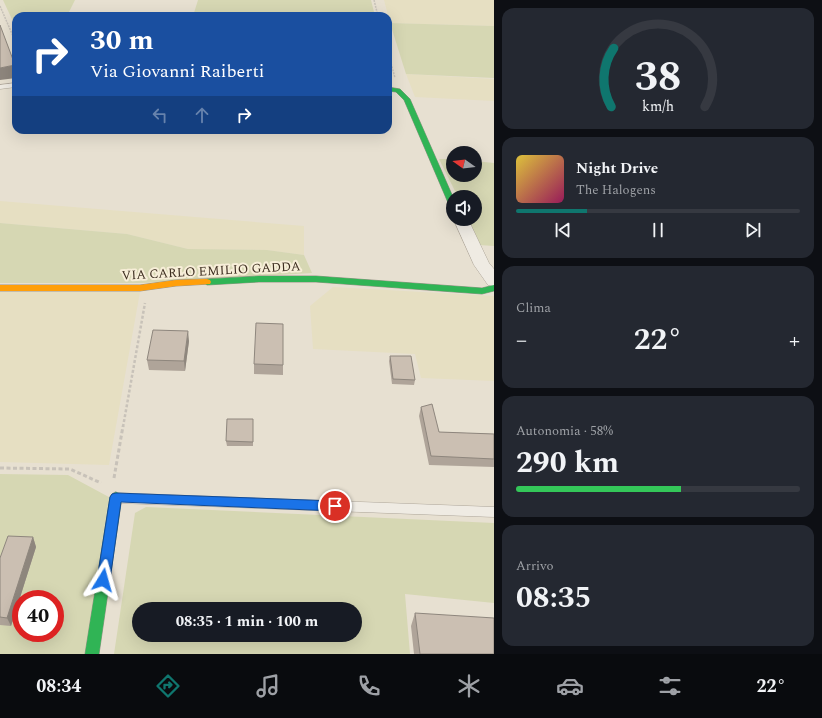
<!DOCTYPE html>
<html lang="it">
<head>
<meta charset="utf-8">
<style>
  :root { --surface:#171b24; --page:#242831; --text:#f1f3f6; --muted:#9ea1a6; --line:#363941; --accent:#0f766e }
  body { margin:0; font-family:Spectral,serif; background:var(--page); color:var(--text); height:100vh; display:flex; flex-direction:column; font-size:15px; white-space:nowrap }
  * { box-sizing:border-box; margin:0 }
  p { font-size:13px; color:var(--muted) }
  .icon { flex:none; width:22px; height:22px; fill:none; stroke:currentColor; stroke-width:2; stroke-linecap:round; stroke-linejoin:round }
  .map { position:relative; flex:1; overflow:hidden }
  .side { display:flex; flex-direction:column; gap:8px; padding:8px; background:#0d0f14; width:328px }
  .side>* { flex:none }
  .hud { position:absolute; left:12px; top:12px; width:380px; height:122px; border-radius:12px; box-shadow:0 4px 16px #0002; background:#1a4fa0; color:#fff; overflow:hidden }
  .needle { width:26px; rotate:284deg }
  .buttons { position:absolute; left:446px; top:146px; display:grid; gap:8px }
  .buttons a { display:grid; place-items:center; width:36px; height:36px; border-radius:50%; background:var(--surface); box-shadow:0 4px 16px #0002; font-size:20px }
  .speed { position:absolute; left:12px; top:590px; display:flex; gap:8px; font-size:20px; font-weight:700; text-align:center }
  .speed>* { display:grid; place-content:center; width:52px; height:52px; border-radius:50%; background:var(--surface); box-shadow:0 4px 16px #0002; line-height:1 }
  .speed .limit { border:6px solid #d22; background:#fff; color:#111 }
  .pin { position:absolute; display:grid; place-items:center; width:34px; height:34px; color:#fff; margin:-17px; border:2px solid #fff; border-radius:50%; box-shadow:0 1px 4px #0007 }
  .me { position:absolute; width:44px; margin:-22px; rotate:8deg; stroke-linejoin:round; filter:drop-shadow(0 0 3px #0008) }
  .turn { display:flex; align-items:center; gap:14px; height:84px; padding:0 12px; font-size:18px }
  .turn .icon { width:52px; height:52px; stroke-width:2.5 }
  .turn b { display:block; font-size:28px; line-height:34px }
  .lanes { display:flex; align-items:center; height:38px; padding:0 12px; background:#0003; justify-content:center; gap:20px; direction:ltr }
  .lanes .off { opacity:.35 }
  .big { font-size:30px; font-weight:700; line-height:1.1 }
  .side .tile { flex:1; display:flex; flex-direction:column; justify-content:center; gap:6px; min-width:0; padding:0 14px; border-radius:12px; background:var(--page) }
  .side .dial { align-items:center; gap:0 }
  .dial svg { height:104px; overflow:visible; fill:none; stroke:var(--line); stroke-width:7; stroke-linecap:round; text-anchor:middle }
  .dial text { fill:var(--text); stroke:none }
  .song { display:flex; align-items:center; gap:12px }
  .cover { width:48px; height:48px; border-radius:6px; background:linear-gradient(135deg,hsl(50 70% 55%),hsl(330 70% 35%)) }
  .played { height:4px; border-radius:2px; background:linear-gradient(90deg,var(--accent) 25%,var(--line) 25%) }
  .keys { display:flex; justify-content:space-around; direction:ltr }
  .heat { display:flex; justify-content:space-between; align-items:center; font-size:22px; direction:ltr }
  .charge { height:6px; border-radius:3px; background:linear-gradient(90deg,#34c759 58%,var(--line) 0) }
  .trip { position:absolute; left:132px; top:602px; width:230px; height:40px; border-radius:20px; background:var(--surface); box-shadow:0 4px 16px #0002; font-weight:700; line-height:40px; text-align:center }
  .dock { display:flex; height:64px; justify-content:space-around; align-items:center; background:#090b0e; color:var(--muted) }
  .dock .icon { width:28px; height:28px }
  .dock .on { color:var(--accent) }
  .dock b { font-size:18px; color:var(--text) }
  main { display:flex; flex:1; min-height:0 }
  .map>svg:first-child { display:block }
  .farmland { fill:#e6dfc2 }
  .green { fill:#d6d7b3; fill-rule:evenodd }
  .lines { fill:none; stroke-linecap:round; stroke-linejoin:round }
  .lane-casing { stroke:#ada599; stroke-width:1 }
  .street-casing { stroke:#ada599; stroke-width:1 }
  .fast-casing { stroke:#9c958a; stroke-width:1 }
  .slow-casing { stroke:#9c958a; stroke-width:1 }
  .path-far2 { stroke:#c8c2b9; stroke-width:1.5; stroke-dasharray:2 1; stroke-linecap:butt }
  .path-far1 { stroke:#c8c2b9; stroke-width:2.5; stroke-dasharray:3 2; stroke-linecap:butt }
  .path { stroke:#c8c2b9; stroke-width:3; stroke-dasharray:4 2.5; stroke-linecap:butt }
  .lane { fill:#efebe3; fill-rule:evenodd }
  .street { fill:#efebe3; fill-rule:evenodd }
  .fast { fill:#30b455; fill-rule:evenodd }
  .slow { fill:#ff9f0a; fill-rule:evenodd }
  .wall { fill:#afa499 }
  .shaded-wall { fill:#8e867d }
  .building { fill:#cbbfb2; stroke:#8e867d }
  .route { fill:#1a73e8; stroke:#114b97 }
  .labels { text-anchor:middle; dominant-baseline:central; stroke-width:4; stroke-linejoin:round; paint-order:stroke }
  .street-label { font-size:13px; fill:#3d2e20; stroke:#f7eed8 }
</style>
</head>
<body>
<main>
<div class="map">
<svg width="494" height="654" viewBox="0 0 494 654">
  <rect width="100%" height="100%" fill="#e7e0d1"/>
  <path class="farmland" d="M384,0H494V26L390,23Z
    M406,74L494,79V101L415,97Z
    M0,201L304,226V255L267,250L188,249L127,234L0,223Z
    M333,287L494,296V381L421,378L415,354L313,349L310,306Z
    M0,292H140L109,465L0,462Z"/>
  <path class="green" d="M3,0H75L67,16H16V28Z
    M198,0H371L375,16H193Z
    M390,23L494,26V78L406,74Z
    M439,159H453V175H475V161L494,163V246L479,245L468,219H475V197H458Z
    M0,223L127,234L188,249L267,250L304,255L312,273L143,283H0Z
    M0,474L68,475L120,503L92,654H0ZM21,599H55V633H21Z
    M146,507L494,523V603L405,594L410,654H114L135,513ZM139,609H355V635H139Z"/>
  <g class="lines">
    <g class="lane-casing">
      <path id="lane" d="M16,83V87L0,89V85Z
        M119,493L494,507V517L119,503L115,501L113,498L115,495Z"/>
    </g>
    <g class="street-casing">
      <path id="street" d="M453,218L468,219L489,263L494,269V286L488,285L474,265Z"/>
    </g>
    <g class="fast-casing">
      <path id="fast" d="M388,87L400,89L410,99L453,197V207L449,205L404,100L396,92L388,91Z
        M259,276H316L482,288L494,285V291L482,294L316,282H259L207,285L203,282L207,279Z
        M116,492L120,494L122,497L99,654H85L110,497L112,494Z"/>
    </g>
    <g class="slow-casing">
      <path id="slow" d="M207,279L210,280L211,282L210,284L176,286L140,291H0V285H140L176,280Z"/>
    </g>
    <path class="path-far2" d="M374,0L378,16
      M0,6L16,43
      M388,52L395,78"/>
    <path class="path-far1" d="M123,427L145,303"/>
    <path class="path" d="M0,468L70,469L101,483
      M114,478L123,426"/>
    <use href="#lane" class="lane"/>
    <use href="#street" class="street"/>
    <use href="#fast" class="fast"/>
    <use href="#slow" class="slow"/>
  </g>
  <path class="wall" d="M189,341L185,371L149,370L147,360Z
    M390,356L415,380L414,385L392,384L389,361Z
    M254,364L283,365V375L254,374Z
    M421,407L439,432L494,434V467L429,465L419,416Z
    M253,419V446H227L226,441Z
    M33,537L36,547L11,626L0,625V558Z
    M415,613L494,654H414L411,626Z"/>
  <path class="shaded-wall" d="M15,65L16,78L0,80V68Z
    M188,331L189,341L185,371L184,361Z
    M33,537L36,547L11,626L7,618Z"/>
  <path class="building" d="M0,25L15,65L0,68Z
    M256,323L283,324V365L254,364Z
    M153,330L188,331L184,361L147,360Z
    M390,356H411L415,380L393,379Z
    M432,404L439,432L494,434V459L431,456L421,407Z
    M227,419H253V442L226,441Z
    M8,536L33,537L7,618L0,617V558Z
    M415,613L494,618V654H420Z"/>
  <path class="route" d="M116,493L335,501L339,503L341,506L339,510L335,511L121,502L110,580L108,584L103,586L99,584L97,580L110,497L112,494Z"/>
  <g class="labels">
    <g class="street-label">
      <text transform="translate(211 271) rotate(-3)">VIA CARLO EMILIO GADDA</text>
    </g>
  </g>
</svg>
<div class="buttons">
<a><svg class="needle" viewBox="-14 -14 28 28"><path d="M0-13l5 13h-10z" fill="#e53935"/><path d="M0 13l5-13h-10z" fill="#9ea1a6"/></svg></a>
<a><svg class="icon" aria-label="sound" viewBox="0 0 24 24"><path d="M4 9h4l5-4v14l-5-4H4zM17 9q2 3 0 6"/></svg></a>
</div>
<div class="speed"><div class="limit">40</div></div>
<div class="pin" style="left:335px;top:506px;background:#d93025"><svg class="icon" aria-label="arrive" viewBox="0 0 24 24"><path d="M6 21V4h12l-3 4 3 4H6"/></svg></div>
<svg class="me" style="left:103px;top:580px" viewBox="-20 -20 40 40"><path d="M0-17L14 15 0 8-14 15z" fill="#1a73e8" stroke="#fff" stroke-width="4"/></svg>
<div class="trip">08:35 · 1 min · 100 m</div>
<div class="hud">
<div class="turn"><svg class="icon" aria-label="right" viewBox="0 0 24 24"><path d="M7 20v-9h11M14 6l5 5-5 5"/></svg><div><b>30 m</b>Via Giovanni Raiberti</div></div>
<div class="lanes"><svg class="icon off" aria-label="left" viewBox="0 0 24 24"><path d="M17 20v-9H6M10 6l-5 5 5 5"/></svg><svg class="icon off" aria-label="ahead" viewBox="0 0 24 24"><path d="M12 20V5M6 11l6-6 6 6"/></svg><svg class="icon" aria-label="right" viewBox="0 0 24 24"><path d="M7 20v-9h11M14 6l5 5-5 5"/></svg></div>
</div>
</div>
<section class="side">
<div class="tile dial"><svg viewBox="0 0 100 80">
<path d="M14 69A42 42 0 1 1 86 69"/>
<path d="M14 69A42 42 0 0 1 16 24" stroke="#0f766e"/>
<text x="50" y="56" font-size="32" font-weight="700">38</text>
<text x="50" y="72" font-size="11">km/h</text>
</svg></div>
<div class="tile">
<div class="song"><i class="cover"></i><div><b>Night Drive</b><p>The Halogens</p></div></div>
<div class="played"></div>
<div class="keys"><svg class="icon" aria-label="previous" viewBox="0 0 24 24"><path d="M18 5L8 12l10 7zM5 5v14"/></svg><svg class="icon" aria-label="pause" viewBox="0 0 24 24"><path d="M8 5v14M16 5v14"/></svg><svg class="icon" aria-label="next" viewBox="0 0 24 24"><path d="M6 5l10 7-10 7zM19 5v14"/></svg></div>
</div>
<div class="tile"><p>Clima</p>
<div class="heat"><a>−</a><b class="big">22°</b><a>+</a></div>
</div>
<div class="tile"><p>Autonomia · 58%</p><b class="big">290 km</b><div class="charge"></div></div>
<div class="tile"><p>Arrivo</p><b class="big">08:35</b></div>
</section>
</main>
<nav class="dock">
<b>08:34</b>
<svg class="icon on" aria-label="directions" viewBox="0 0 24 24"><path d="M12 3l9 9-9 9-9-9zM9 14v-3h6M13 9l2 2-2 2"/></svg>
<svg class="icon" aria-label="music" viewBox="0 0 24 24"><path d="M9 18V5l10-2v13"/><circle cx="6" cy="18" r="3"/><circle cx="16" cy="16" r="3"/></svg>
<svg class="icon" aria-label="phone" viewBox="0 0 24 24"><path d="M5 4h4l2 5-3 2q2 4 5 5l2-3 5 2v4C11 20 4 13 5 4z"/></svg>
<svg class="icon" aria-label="climate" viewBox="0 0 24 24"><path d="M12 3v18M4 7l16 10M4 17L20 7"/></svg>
<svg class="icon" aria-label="car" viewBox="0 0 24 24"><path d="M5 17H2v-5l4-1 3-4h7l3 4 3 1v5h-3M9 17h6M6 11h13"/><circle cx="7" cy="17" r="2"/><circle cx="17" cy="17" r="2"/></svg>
<svg class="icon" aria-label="filters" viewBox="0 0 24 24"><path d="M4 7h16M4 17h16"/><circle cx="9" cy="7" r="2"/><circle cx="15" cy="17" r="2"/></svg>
<b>22°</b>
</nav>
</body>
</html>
